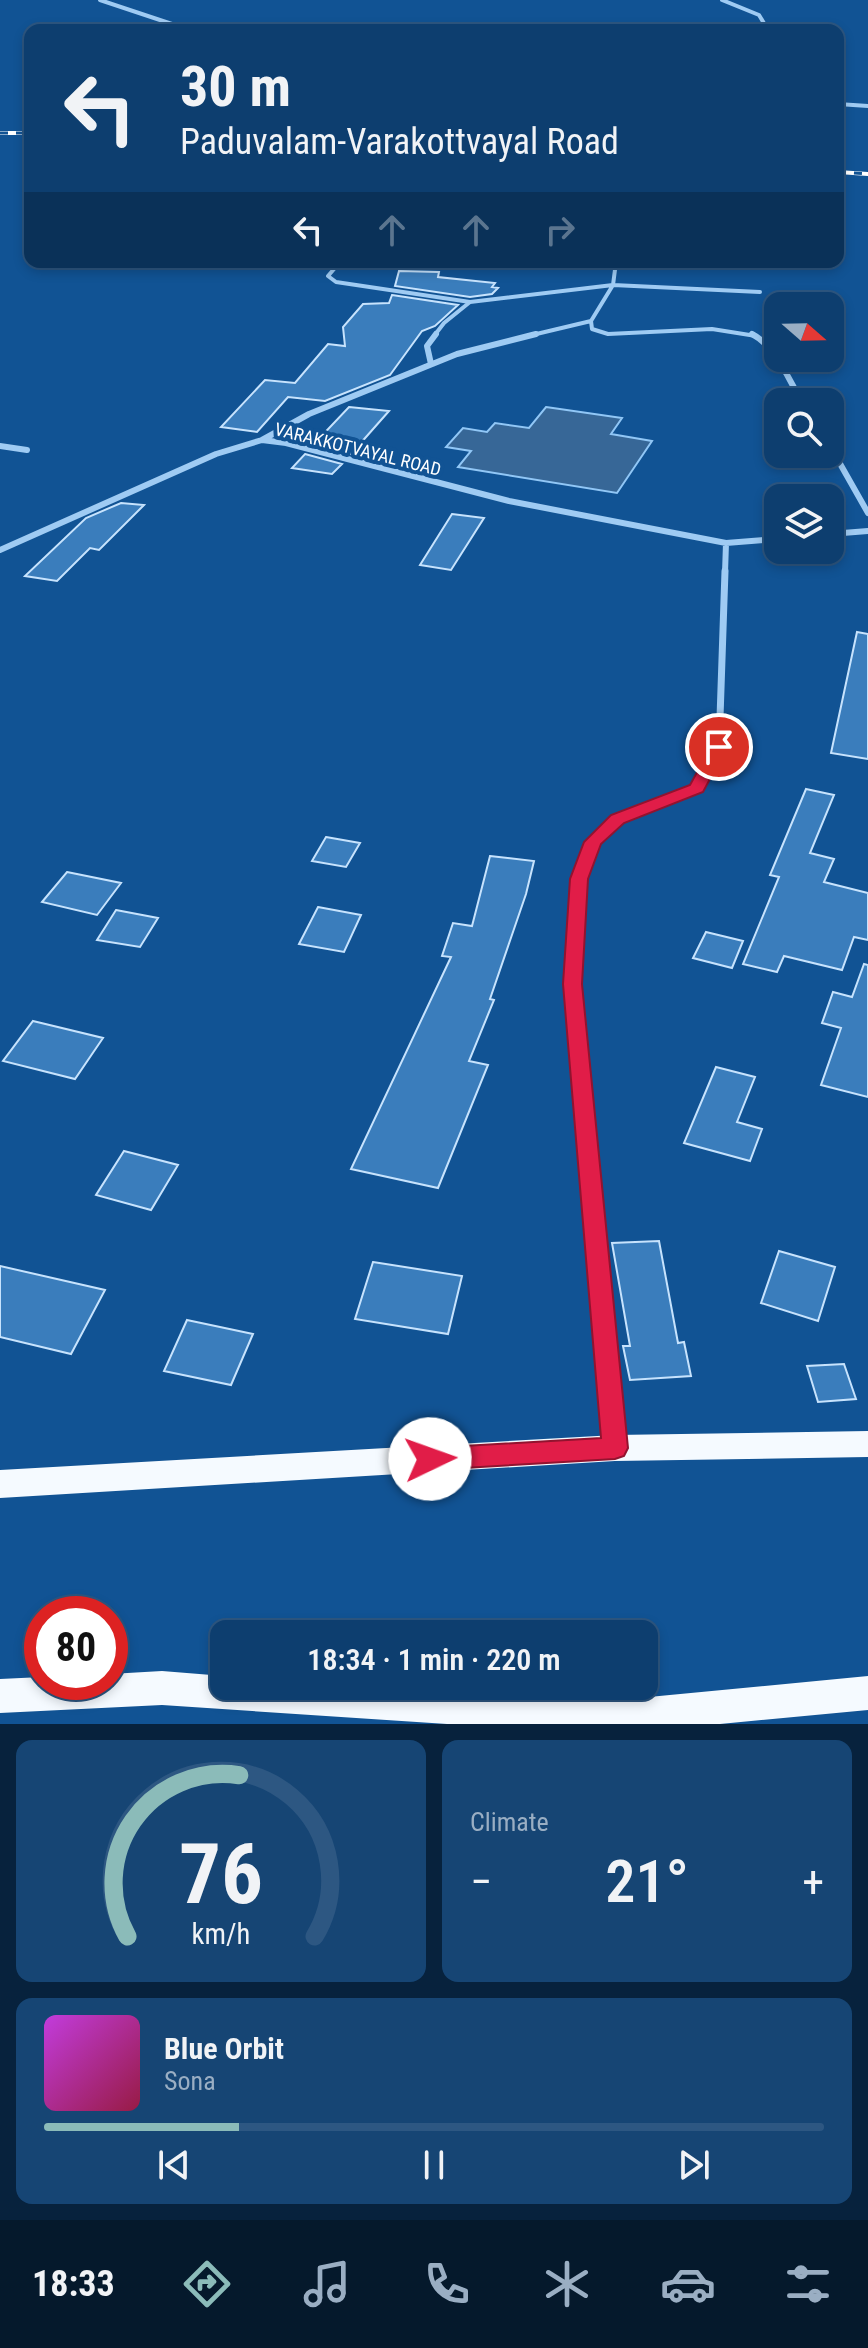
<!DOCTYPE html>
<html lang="en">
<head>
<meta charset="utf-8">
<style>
  :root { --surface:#0d3e6f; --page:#164574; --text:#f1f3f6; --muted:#9aaec3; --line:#2d5782; --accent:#8bbbb9 }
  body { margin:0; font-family:"Roboto Condensed",sans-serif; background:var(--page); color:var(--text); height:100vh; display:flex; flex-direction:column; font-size:30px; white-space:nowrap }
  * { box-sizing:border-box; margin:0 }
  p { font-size:26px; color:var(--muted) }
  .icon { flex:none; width:44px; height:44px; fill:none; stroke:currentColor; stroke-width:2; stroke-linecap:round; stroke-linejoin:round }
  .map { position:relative; height:1724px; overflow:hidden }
  .details { display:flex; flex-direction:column; gap:16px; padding:16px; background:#07223d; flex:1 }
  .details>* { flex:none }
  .guide { position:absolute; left:24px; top:24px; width:820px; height:244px; border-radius:16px; box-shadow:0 4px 12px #0003,0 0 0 2px var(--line); background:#0d3e6f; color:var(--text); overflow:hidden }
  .needle { width:52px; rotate:110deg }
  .buttons { position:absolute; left:764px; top:292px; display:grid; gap:16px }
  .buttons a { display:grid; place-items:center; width:80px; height:80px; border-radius:16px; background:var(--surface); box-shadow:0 4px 12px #0003,0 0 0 2px var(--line); font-size:40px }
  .speed { position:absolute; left:24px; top:1596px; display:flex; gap:16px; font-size:40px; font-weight:700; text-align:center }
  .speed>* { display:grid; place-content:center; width:104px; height:104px; border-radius:50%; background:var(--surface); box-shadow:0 4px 12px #0003,0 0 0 2px var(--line); line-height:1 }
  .speed .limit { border:12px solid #d22; background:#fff; color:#111 }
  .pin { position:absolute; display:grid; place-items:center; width:68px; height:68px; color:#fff; margin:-34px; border:4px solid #fff; border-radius:50%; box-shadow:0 2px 8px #0007 }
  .me { position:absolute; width:88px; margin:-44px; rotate:87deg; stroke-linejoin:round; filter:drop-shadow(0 0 6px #0008) }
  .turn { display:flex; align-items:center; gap:28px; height:168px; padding:0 24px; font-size:36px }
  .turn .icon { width:104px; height:104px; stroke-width:2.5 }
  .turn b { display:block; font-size:56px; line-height:68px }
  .lanes { display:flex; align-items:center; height:76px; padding:0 24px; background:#0003; justify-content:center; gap:40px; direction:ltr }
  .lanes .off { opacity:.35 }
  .big { font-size:60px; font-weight:600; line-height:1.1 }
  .details .tile { flex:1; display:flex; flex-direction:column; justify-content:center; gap:12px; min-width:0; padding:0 28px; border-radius:16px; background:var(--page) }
  .details .dial { align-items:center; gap:0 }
  .dial svg { height:208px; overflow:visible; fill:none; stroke:var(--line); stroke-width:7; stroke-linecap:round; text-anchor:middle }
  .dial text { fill:var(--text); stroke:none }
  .song { display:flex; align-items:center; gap:24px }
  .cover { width:96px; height:96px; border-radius:12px; background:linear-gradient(135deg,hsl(290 70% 55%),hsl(340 70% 35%)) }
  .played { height:8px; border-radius:4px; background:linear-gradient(90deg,var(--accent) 25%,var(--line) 25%) }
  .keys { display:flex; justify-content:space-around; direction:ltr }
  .heat { display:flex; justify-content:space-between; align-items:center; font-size:44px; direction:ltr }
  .details .tiles { flex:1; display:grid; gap:16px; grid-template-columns:1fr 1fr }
  .tile:last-child { grid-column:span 2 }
  .trip { position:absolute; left:210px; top:1620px; width:448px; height:80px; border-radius:16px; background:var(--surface); box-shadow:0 4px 12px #0003,0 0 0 2px var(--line); font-weight:600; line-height:80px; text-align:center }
  .dock { display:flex; height:128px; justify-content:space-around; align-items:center; background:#05192c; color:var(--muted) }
  .dock .icon { width:56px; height:56px }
  .dock .selected { color:var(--accent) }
  .dock b { font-size:36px; color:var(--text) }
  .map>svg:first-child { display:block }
  .water { fill:#376797; stroke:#91c7f6; stroke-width:2 }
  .building { fill:#3a7dbc; stroke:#c7e3fd; stroke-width:2 }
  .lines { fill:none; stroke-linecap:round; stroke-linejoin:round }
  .minor-far4 { stroke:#9fcbf3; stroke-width:4 }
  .minor-far3 { stroke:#9fcbf3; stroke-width:6 }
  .minor-far2 { stroke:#9fcbf3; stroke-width:7 }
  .minor-far1 { stroke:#9fcbf3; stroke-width:9 }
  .minor { stroke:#9fcbf3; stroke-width:11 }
  .trunk { fill:#f5faff; fill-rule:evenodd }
  .rail-casing { stroke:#fff; stroke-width:4 }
  .rail { stroke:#115394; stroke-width:3; stroke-dasharray:8; stroke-linecap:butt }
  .route { fill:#e11d48; stroke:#92132f; stroke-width:2 }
  .labels { text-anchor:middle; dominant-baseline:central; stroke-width:8; stroke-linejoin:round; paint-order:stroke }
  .far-street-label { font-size:18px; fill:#fff; stroke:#115394 }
</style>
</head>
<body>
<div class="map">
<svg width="868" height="1724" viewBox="0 0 868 1724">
  <rect width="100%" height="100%" fill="#115394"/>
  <path class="water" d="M546,407L622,418L611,434L652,441L617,493L458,467L471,451L446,447L463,428L487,432L495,423L529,428Z"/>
  <path class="building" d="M399,271L439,272L438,277L495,283L492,287L498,288L492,294L470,297L395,286Z
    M392,295L458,305L435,326L422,331L390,375L325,401L288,397L257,432L221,427L265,380L295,383L328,344L345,346L343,327L363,304L389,303Z
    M349,407L389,411L351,454L314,444Z
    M305,454L342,464L332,474L292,468Z
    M121,503L144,505L99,550L90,548L57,581L25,576L86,518Z
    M452,514L484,518L451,570L420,565Z
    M857,632L868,634V759L831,753Z
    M806,789L834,795L810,853L834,859L824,882L868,893V940L854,937L842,970L784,956L777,972L743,964L779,877L770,875Z
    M326,837L360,843L346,867L312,861Z
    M490,856L534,861L526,894L490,999L494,1000L469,1061L488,1065L438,1188L351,1169L451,957L442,956L453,923L472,926Z
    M67,872L121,883L97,915L42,902Z
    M318,907L361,915L344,952L299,944Z
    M116,910L158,918L140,947L97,940Z
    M706,932L743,941L732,968L693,958Z
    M864,964L868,965V1097L821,1085L841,1028L822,1023L833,992L852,997Z
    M33,1021L103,1038L75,1079L3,1061Z
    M716,1067L755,1077L737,1122L762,1129L750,1161L684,1143Z
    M124,1151L178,1165L151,1210L96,1195Z
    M659,1241L678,1343L684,1342L691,1376L630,1380L623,1346H630L612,1243Z
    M779,1251L835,1267L818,1321L761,1303Z
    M373,1262L462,1276L448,1334L355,1319Z
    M0,1266L105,1290L71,1354L0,1337Z
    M187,1320L253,1334L231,1385L164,1371Z
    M844,1364L856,1399L818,1402L807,1366Z"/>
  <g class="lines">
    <path class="minor-far4" d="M100,0L190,30
      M722,0L759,15L768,30
      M838,104L868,106
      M340,262L328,276L336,282L470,302
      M616,262L613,285L591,321L592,329L608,334L712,329L756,336
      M434,336L444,323L470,302L613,285L760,292
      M528,336L591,321"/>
    <path class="minor-far3" d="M752,334C777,347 788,379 802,402
      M431,364L427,346L436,334
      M262,440L309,414L457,354L536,334
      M0,446L27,450
      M830,446L868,513
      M830,534L868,531
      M0,550L216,454L262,440L286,443L509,501L726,543
      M725,573L726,543L778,539"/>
    <path class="minor-far2" d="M582,872L593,842L618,819L697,788L719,747L725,571"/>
    <path class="minor-far1" d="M583,870L579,879L572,984L597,1249"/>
    <path class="minor" d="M597,1247L615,1444"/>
    <path class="trunk" d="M868,1431V1457L615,1461L0,1498V1470L615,1435Z
      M162,1671L224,1676V1686H380L607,1701L868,1676V1710L720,1724H447L162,1705L0,1713V1679L42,1677V1682H110V1674Z"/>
    <g class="rail-casing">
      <path id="rail" d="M0,133H30
        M838,172L868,174"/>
    </g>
    <use href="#rail" class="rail"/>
  </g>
  <path class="route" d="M719,742L727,747L703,792L624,823L601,844L588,879L582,984L628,1448L624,1456L615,1459L430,1470L421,1467L417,1459L421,1451L430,1448L601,1438L563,984L570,879L584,842L611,815L690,785L711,747Z"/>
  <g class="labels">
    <g class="far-street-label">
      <text transform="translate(358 449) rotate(14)">VARAKKOTVAYAL ROAD</text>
    </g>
  </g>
</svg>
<div class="buttons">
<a><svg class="needle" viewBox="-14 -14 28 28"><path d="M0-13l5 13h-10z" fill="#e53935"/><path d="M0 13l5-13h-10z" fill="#9aaec3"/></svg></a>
<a><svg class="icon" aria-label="search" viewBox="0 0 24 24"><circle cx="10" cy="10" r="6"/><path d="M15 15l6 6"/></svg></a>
<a><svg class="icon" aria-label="layers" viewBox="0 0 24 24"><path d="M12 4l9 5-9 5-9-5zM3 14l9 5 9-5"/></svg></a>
</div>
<div class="speed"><div class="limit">80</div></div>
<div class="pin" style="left:719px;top:747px;background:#d93025"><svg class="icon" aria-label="arrive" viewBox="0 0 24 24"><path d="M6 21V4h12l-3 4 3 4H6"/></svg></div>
<svg class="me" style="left:430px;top:1459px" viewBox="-20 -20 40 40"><circle r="19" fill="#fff"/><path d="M0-13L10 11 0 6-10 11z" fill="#e11d48"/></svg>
<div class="trip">18:34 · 1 min · 220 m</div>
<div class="guide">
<div class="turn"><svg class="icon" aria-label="left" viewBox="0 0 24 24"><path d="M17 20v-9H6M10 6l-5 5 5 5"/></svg><div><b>30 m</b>Paduvalam-Varakottvayal Road</div></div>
<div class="lanes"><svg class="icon" aria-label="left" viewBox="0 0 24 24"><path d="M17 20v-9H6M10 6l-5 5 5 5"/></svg><svg class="icon off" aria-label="ahead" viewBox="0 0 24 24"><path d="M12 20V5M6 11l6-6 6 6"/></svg><svg class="icon off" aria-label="ahead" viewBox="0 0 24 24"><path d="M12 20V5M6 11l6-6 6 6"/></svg><svg class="icon off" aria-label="right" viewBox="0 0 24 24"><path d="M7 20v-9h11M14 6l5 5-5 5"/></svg></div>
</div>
</div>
<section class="details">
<div class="tiles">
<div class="tile dial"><svg viewBox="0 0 100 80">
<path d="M14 69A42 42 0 1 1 86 69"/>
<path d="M14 69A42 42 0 0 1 57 7" stroke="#8bbbb9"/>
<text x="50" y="56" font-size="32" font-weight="700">76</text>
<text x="50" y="72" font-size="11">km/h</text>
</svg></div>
<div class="tile"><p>Climate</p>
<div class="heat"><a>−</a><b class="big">21°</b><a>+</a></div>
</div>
<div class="tile">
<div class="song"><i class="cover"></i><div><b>Blue Orbit</b><p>Sona</p></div></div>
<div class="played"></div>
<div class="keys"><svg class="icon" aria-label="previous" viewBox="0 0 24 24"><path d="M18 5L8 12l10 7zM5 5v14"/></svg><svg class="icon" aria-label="pause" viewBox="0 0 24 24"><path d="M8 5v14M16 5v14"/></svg><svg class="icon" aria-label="next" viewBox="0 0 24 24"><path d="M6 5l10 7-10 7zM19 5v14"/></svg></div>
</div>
</div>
</section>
<nav class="dock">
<b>18:33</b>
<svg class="icon selected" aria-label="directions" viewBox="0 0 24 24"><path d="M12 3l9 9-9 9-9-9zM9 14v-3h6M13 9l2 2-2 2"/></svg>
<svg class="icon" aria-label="music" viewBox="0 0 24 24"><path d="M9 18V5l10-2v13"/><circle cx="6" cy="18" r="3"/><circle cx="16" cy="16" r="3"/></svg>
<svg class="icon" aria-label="phone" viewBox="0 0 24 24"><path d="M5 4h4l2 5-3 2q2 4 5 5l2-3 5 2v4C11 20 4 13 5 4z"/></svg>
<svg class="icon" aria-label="climate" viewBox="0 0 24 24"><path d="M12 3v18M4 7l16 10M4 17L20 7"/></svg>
<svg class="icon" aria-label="car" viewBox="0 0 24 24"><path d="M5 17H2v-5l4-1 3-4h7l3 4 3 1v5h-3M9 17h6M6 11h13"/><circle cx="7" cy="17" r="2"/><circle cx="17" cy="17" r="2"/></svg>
<svg class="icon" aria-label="filters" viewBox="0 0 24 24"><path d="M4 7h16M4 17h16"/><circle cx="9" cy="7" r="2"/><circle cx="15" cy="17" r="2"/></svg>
</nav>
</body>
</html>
